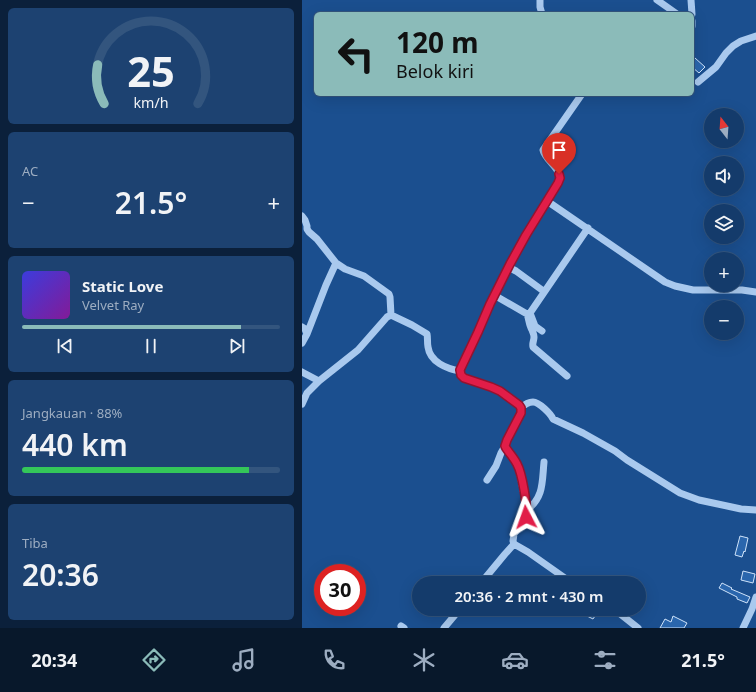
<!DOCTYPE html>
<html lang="id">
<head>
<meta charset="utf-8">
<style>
  :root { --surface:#143b6b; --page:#1d4271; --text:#f1f3f6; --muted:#9dadc1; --line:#33557e; --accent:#8bbbb9 }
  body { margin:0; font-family:"Noto Sans",sans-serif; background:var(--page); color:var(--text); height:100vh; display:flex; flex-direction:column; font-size:15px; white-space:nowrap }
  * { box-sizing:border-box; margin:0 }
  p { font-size:13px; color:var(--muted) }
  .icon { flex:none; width:22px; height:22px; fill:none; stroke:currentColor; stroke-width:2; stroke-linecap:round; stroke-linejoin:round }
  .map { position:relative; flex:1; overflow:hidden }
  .sheet { display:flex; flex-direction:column; gap:8px; padding:8px; background:#0b203b; width:302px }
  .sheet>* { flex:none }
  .hud { position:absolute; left:12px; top:12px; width:380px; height:84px; border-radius:6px; box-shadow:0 4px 16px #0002,0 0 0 1px var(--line); background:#8bbbb9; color:#111; overflow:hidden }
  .needle { width:26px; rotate:343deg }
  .controls { position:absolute; left:402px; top:108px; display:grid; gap:8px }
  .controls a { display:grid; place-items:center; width:40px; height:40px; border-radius:50%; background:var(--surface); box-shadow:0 4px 16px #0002,0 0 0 1px var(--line); font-size:20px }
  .speed { position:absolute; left:12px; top:564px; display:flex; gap:8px; font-size:20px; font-weight:700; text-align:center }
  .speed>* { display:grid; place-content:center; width:52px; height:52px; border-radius:50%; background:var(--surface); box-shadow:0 4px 16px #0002,0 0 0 1px var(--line); line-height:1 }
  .speed .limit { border:6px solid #d22; background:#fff; color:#111 }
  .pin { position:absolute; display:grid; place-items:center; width:34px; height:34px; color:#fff; margin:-41px -17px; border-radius:50% 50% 50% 0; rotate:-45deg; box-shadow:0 0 4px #0007 }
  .pin .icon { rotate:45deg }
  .me { position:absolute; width:44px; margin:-22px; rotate:356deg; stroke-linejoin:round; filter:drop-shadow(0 0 3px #0008) }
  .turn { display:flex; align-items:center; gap:14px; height:84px; padding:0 16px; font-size:18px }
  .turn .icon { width:52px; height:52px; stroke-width:2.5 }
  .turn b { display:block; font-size:28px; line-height:34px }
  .big { font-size:30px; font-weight:600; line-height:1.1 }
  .sheet .tile { flex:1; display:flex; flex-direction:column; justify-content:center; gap:6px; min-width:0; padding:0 14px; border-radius:6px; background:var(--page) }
  .sheet .dial { align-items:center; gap:0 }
  .dial svg { height:104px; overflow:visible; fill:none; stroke:var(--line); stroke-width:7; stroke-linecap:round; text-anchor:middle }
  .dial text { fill:var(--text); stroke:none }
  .song { display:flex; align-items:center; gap:12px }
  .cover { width:48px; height:48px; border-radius:6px; background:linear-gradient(135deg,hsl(240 70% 55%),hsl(290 70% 35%)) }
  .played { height:4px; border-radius:2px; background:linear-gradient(90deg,var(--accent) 85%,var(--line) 85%) }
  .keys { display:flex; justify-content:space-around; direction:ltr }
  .heat { display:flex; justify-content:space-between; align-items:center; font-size:22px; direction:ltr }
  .charge { height:6px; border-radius:3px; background:linear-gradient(90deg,#34c759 88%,var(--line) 0) }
  .trip { position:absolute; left:110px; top:576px; width:234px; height:40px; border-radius:20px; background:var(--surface); box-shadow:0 4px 16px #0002,0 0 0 1px var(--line); font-weight:600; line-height:40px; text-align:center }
  .menu { display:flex; height:64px; justify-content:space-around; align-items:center; background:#08182b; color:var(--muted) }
  .menu .icon { width:28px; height:28px }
  .menu .on { color:var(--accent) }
  .menu b { font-size:18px; color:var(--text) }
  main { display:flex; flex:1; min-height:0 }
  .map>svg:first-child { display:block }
  .building { fill:#2a66ad; stroke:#cfe3fa }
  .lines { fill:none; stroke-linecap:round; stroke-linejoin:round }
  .minor { stroke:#a9c9ee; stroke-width:7 }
  .route-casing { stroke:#92132f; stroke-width:10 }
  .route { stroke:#e11d48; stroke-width:7 }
</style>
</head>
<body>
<main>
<section class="sheet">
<div class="tile dial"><svg viewBox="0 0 100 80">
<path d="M14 69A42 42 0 1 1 86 69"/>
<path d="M14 69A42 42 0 0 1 9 39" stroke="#8bbbb9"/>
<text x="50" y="56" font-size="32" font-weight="700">25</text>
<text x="50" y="72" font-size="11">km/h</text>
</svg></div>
<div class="tile"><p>AC</p>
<div class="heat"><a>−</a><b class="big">21.5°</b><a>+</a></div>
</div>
<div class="tile">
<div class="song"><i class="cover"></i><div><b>Static Love</b><p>Velvet Ray</p></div></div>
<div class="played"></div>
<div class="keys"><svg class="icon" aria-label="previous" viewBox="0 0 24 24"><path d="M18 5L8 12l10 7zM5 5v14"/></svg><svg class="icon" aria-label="pause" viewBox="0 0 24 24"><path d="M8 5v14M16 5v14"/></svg><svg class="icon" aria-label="next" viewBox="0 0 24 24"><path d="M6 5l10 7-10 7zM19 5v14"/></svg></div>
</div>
<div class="tile"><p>Jangkauan · 88%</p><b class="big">440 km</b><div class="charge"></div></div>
<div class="tile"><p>Tiba</p><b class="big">20:36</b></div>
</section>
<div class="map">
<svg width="454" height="628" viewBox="0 0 454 628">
  <rect width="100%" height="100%" fill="#1b4f8f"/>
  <path class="building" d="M393,58L403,67L397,73L390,67V61Z
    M438,536L446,538L443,552L442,551L440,557L433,555Z
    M441,571L453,574L451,583L439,580Z
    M420,583L430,588L429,589L448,597L445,603L435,599V597L417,588Z
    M281,609H288L295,613L291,619L279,613Z
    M371,616L385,623L382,628H358L363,619L369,622Z"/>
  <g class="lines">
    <path class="minor" d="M238,0V7L240,14
      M355,0L375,14
      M389,0L390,14
      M390,21V26
      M396,82L414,67L424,53L431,46L439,41L454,36
      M245,201L363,282L373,286L391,290H440L454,292
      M0,216L3,220L5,226V229L7,232L15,239L34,263L43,269L62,276L87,294L88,297L89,315
      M206,267L214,271L240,290
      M192,295L225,314C227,319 227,325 230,330C231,333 232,334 232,337C232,341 230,343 231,347L265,376
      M89,315L110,325L125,334C126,339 125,342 126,347C128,362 145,369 158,371
      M0,327L3,329L5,334L0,343
      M240,331L233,326L228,313L286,228
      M5,334L24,285L34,263
      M0,372L17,381
      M0,404L5,393L17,381L56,350L85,317L89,315
      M219,408C222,405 226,402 231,402C237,402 249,414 251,419L281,433L313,451L325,460L378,493L397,500L439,509L454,510
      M185,480L194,466L199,453L203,446
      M225,510C242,497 240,482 242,462
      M179,583L203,554L212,544
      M270,583L226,552L212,544L211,541L212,534L223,519L225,514V510L217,469L214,462L204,448L203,446L205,440L219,413V408L217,405L198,391L189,387L162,378L159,375L158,370L176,332L188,304L208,264L224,235L256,183C256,181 258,178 258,177C257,167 243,160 241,150L280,94
      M312,609L336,628
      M99,626L102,628
      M142,628L158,609
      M441,628L450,609L454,597"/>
  </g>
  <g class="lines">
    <g class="route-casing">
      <path id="route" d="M224,517C226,507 220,473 215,464C212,458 208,454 204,448L203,446L205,440L219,413V408L217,405L198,391L189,387L162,378L159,375L158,370L176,332L188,304L208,264L224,235L256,183L258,178L257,174"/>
    </g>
    <use href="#route" class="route"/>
  </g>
</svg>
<div class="controls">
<a><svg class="needle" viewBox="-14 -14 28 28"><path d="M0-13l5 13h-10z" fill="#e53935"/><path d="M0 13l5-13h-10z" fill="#9dadc1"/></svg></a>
<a><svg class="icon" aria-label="sound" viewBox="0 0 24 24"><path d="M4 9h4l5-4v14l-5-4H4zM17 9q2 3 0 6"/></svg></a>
<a><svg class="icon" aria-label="layers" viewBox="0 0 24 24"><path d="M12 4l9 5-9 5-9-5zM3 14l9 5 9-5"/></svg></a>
<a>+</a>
<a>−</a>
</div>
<div class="speed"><div class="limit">30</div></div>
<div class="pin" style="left:257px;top:174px;background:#d93025"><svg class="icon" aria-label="arrive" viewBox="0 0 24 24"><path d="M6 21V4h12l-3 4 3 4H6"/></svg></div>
<svg class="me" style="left:224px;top:517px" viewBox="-20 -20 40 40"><path d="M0-17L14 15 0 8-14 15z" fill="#e11d48" stroke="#fff" stroke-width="4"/></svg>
<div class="trip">20:36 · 2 mnt · 430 m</div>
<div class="hud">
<div class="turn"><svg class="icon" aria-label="left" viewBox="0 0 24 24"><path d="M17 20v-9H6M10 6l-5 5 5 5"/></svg><div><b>120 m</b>Belok kiri</div></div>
</div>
</div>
</main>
<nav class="menu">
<b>20:34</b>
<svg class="icon on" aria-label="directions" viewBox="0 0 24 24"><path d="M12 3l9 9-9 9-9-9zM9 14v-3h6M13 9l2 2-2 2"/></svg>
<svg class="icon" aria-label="music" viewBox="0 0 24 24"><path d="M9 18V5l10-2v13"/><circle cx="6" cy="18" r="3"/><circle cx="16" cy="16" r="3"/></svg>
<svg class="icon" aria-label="phone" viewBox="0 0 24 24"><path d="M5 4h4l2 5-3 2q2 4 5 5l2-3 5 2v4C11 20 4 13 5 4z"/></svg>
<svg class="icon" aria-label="climate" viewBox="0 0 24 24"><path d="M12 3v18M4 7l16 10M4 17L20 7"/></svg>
<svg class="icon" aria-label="car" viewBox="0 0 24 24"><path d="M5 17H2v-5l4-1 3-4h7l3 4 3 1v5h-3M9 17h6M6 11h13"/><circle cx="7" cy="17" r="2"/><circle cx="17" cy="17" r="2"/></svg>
<svg class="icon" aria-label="filters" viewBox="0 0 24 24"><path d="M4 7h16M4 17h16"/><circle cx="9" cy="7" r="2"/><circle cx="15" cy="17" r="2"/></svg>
<b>21.5°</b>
</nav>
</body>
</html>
